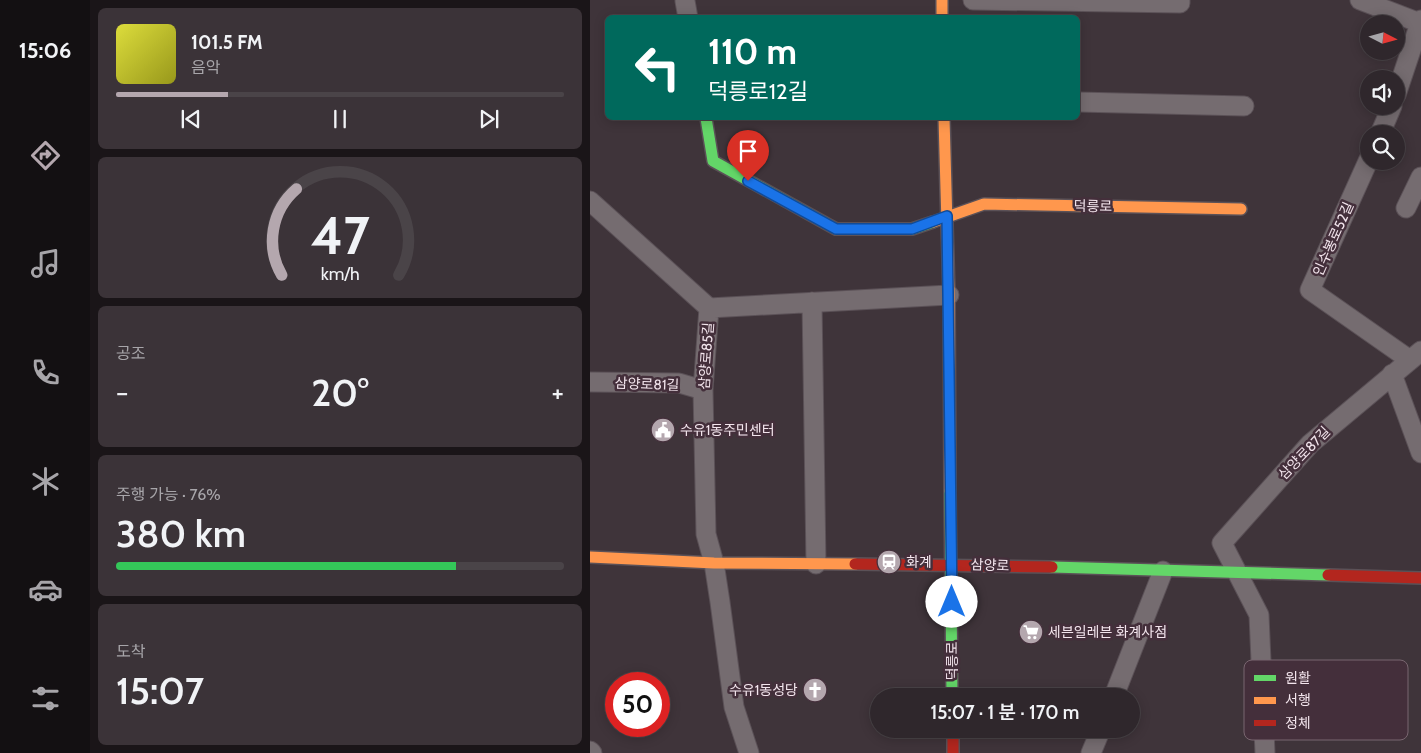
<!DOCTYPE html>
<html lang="ko">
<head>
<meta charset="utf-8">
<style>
  :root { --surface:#2f272c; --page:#3b3338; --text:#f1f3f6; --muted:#a7a5a9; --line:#4a4448; --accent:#b4a7ae }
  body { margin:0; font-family:Cabin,"Noto Sans KR",sans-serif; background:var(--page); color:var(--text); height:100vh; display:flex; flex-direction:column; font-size:19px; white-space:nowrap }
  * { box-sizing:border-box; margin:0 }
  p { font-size:16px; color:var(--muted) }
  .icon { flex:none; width:28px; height:28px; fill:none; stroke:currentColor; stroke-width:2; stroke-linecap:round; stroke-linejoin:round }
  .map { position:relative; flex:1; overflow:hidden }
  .panel { display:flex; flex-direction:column; gap:8px; padding:8px; background:#1a1518; width:500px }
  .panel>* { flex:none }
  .guide { position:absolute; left:15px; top:15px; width:475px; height:105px; border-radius:8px; box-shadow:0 2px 12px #0003,0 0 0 1px var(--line); background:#00695c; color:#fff; overflow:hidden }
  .needle { width:32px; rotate:96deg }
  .tools { position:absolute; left:770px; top:15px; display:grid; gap:10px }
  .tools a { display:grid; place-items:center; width:45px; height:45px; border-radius:50%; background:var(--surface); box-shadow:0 2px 12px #0003,0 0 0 1px var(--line); font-size:25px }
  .speed { position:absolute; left:15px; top:672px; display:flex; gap:10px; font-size:25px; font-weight:700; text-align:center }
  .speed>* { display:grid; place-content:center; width:65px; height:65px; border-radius:50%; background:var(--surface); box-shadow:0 2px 12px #0003,0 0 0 1px var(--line); line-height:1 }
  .speed .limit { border:8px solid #d22; background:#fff; color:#111 }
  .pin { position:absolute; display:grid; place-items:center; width:42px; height:42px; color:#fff; margin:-51px -21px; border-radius:50% 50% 50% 0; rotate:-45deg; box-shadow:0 0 5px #0007 }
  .pin .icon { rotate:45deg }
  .me { position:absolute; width:55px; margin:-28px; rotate:0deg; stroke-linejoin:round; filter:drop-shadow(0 0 4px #0008) }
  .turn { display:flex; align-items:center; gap:18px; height:105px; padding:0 20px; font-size:22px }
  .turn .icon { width:65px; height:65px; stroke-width:2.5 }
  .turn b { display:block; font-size:35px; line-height:42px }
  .big { font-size:38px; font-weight:600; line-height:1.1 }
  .panel .tile { flex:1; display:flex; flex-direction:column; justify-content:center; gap:8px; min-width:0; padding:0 18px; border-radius:8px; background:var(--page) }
  .panel .dial { align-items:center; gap:0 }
  .dial svg { height:130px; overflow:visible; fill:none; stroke:var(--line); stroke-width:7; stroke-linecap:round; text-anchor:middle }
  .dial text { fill:var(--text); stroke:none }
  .song { display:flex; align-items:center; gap:15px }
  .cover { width:60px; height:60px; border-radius:8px; background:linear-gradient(135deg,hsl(60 70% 55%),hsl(60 70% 35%)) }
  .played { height:5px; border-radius:2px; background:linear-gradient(90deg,var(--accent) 25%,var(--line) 25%) }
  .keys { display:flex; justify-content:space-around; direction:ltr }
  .heat { display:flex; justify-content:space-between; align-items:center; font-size:28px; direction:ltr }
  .charge { height:8px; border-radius:4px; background:linear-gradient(90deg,#34c759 76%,var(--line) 0) }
  .trip { position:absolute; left:280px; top:688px; width:270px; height:50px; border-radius:25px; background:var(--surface); box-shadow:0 2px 12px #0003,0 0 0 1px var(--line); font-weight:600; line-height:50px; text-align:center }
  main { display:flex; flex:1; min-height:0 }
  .tab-bar { display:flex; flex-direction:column; width:90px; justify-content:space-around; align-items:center; background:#131012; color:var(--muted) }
  .tab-bar .icon { width:35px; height:35px }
  .tab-bar .active { color:var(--accent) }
  .tab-bar b { font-size:22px; color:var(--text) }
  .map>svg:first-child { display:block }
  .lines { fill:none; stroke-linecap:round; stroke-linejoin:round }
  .street-casing { stroke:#5b5157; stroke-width:21 }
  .fast-casing { stroke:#5b5157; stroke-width:14 }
  .slow-casing { stroke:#5b5157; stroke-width:14 }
  .jam-casing { stroke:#5b5157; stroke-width:14 }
  .street { stroke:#756c70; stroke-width:19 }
  .fast { stroke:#63d668; stroke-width:11 }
  .slow { stroke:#ff974d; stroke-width:11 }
  .jam { stroke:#b3261e; stroke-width:11 }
  .route-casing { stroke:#114b97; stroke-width:12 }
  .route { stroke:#1a73e8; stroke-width:9 }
  .labels { text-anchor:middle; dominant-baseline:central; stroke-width:5; stroke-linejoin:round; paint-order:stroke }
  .street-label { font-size:14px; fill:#f3e5ed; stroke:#442f3b }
  .poi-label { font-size:14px; fill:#f3e5ed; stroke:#442f3b; text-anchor:start }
  .key { fill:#442f3b; stroke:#796670; stroke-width:1 }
  .key-label { font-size:14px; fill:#f3e5ed }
</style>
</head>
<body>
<main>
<nav class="tab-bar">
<b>15:06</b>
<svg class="icon active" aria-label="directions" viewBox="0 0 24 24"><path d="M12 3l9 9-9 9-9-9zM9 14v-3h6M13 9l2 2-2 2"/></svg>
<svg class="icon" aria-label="music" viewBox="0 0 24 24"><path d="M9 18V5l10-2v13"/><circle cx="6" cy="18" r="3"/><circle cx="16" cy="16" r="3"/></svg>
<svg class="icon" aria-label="phone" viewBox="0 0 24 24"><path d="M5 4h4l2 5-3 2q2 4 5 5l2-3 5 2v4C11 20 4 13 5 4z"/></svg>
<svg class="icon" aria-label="climate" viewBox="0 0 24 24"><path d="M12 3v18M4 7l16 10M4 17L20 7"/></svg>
<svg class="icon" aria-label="car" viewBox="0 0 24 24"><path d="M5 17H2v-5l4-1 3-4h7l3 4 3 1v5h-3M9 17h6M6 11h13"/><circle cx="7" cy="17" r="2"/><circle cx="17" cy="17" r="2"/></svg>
<svg class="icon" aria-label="filters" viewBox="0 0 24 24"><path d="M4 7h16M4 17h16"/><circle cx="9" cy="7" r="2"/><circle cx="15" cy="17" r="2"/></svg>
</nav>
<section class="panel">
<div class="tile">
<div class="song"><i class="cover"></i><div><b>101.5 FM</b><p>음악</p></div></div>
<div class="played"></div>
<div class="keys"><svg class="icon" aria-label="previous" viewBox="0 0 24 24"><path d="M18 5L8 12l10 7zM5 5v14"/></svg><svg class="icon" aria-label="pause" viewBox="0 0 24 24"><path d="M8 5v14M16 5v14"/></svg><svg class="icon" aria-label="next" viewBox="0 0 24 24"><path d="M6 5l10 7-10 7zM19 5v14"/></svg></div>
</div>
<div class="tile dial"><svg viewBox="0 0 100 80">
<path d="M14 69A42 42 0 1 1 86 69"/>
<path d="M14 69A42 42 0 0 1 23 16" stroke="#b4a7ae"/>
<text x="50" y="56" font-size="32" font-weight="700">47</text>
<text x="50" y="72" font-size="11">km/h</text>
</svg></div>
<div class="tile"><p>공조</p>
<div class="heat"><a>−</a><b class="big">20°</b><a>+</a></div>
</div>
<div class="tile"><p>주행 가능 · 76%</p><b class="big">380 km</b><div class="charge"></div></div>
<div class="tile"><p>도착</p><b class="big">15:07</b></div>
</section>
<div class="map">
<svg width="831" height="753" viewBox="0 0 831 753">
  <rect width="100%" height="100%" fill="#3f343a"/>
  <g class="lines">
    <g class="street-casing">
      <path id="street" d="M383,0L590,3V0
        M770,0L830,23
        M95,1L98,18
        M806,95L831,20
        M488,102L654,106
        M790,134L802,106
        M779,159L720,290L820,360
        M0,201L119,308
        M816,208L831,177
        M222,302L226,564
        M119,308L113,390L116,534L124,563L130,602L144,707L159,753
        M119,308L359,295
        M802,374L831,453
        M0,382L89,383L113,390
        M524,696L573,571
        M0,751L2,753
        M501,753L511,729
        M675,753L669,615L632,543L720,444L831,351"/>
    </g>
    <g class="fast-casing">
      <path id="fast" d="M116,118L123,161L246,229H322L343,222
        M360,491L362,696
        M462,567L738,575"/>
    </g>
    <g class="slow-casing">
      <path id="slow" d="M352,0V18
        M354,118L359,295L360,491
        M343,222L394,204L651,209
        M0,557L124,563L265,564"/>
    </g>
    <g class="jam-casing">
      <path id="jam" d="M265,564L462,567
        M738,575L831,578
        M363,729V753"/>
    </g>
    <use href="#street" class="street"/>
    <use href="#fast" class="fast"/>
    <use href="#slow" class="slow"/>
    <use href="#jam" class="jam"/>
  </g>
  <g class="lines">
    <g class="route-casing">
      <path id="route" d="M158,181L246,229H322L357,216L362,602"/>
    </g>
    <use href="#route" class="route"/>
  </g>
  <defs>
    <g id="civic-disc" transform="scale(1.25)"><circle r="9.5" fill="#b4a7ae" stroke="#442f3b"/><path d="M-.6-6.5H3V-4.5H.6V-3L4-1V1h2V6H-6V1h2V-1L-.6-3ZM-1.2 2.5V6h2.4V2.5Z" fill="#fff"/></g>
    <g id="station-disc" transform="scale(1.25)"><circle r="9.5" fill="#b4a7ae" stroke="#442f3b"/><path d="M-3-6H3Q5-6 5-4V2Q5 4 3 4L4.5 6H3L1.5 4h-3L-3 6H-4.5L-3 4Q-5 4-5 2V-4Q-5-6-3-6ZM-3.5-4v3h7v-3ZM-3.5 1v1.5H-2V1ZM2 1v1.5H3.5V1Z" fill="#fff"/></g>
    <g id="supermarket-disc" transform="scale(1.25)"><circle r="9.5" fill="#b4a7ae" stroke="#442f3b"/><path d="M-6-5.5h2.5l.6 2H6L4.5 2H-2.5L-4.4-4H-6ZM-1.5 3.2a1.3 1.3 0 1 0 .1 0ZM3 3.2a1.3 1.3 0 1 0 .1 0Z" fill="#fff"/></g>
    <g id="church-disc" transform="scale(1.25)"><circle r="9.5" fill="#b4a7ae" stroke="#442f3b"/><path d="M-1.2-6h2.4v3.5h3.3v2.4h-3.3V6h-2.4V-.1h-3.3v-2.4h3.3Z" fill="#fff"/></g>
  </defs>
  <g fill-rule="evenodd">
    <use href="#civic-disc" x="73" y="430"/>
    <use href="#station-disc" x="299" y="562"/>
    <use href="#supermarket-disc" x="441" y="632"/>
    <use href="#church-disc" x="225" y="690"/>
  </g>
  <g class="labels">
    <g class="street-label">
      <text transform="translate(503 206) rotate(1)">덕릉로</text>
      <text transform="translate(743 239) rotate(-66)">인수봉로52길</text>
      <text transform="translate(116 356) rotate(-86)">삼양로85길</text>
      <text transform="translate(57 384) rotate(2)">삼양로81길</text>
      <text transform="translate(714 453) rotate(-46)">삼양로87길</text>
      <text transform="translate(400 565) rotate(2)">삼양로</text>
      <text transform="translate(362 661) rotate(-90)">덕릉로</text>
    </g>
    <g class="poi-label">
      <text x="90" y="430">수유1동주민센터</text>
      <text x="316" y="562">화계</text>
      <text x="458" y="632">세븐일레븐 화계사점</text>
      <text x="208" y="690" text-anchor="end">수유1동성당</text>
    </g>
  </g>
  <rect x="654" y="660" width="164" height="80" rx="8" class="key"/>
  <rect x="664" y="675" width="22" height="6" fill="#63d668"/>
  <rect x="664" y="697" width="22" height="7" fill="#ff974d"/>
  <rect x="664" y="720" width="22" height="6" fill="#b3261e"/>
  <g class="key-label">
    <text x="695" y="683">원활</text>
    <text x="695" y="705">서행</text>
    <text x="695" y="728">정체</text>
  </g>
</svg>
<div class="tools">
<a><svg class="needle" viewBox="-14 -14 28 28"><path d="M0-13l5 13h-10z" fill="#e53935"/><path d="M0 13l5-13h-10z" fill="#a7a5a9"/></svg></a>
<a><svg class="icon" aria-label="sound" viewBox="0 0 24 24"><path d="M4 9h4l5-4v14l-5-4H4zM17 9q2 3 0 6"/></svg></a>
<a><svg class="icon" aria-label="search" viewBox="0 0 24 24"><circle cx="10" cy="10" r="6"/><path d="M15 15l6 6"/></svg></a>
</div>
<div class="speed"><div class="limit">50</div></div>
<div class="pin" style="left:158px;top:181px;background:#d93025"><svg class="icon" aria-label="arrive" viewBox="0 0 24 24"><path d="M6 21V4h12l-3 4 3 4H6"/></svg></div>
<svg class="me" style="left:362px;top:602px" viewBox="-20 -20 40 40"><circle r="19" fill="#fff"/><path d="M0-13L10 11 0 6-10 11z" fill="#1a73e8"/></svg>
<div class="trip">15:07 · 1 분 · 170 m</div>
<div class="guide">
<div class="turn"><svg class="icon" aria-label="left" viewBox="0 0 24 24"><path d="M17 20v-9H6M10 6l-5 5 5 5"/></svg><div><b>110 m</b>덕릉로12길</div></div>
</div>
</div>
</main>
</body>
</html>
